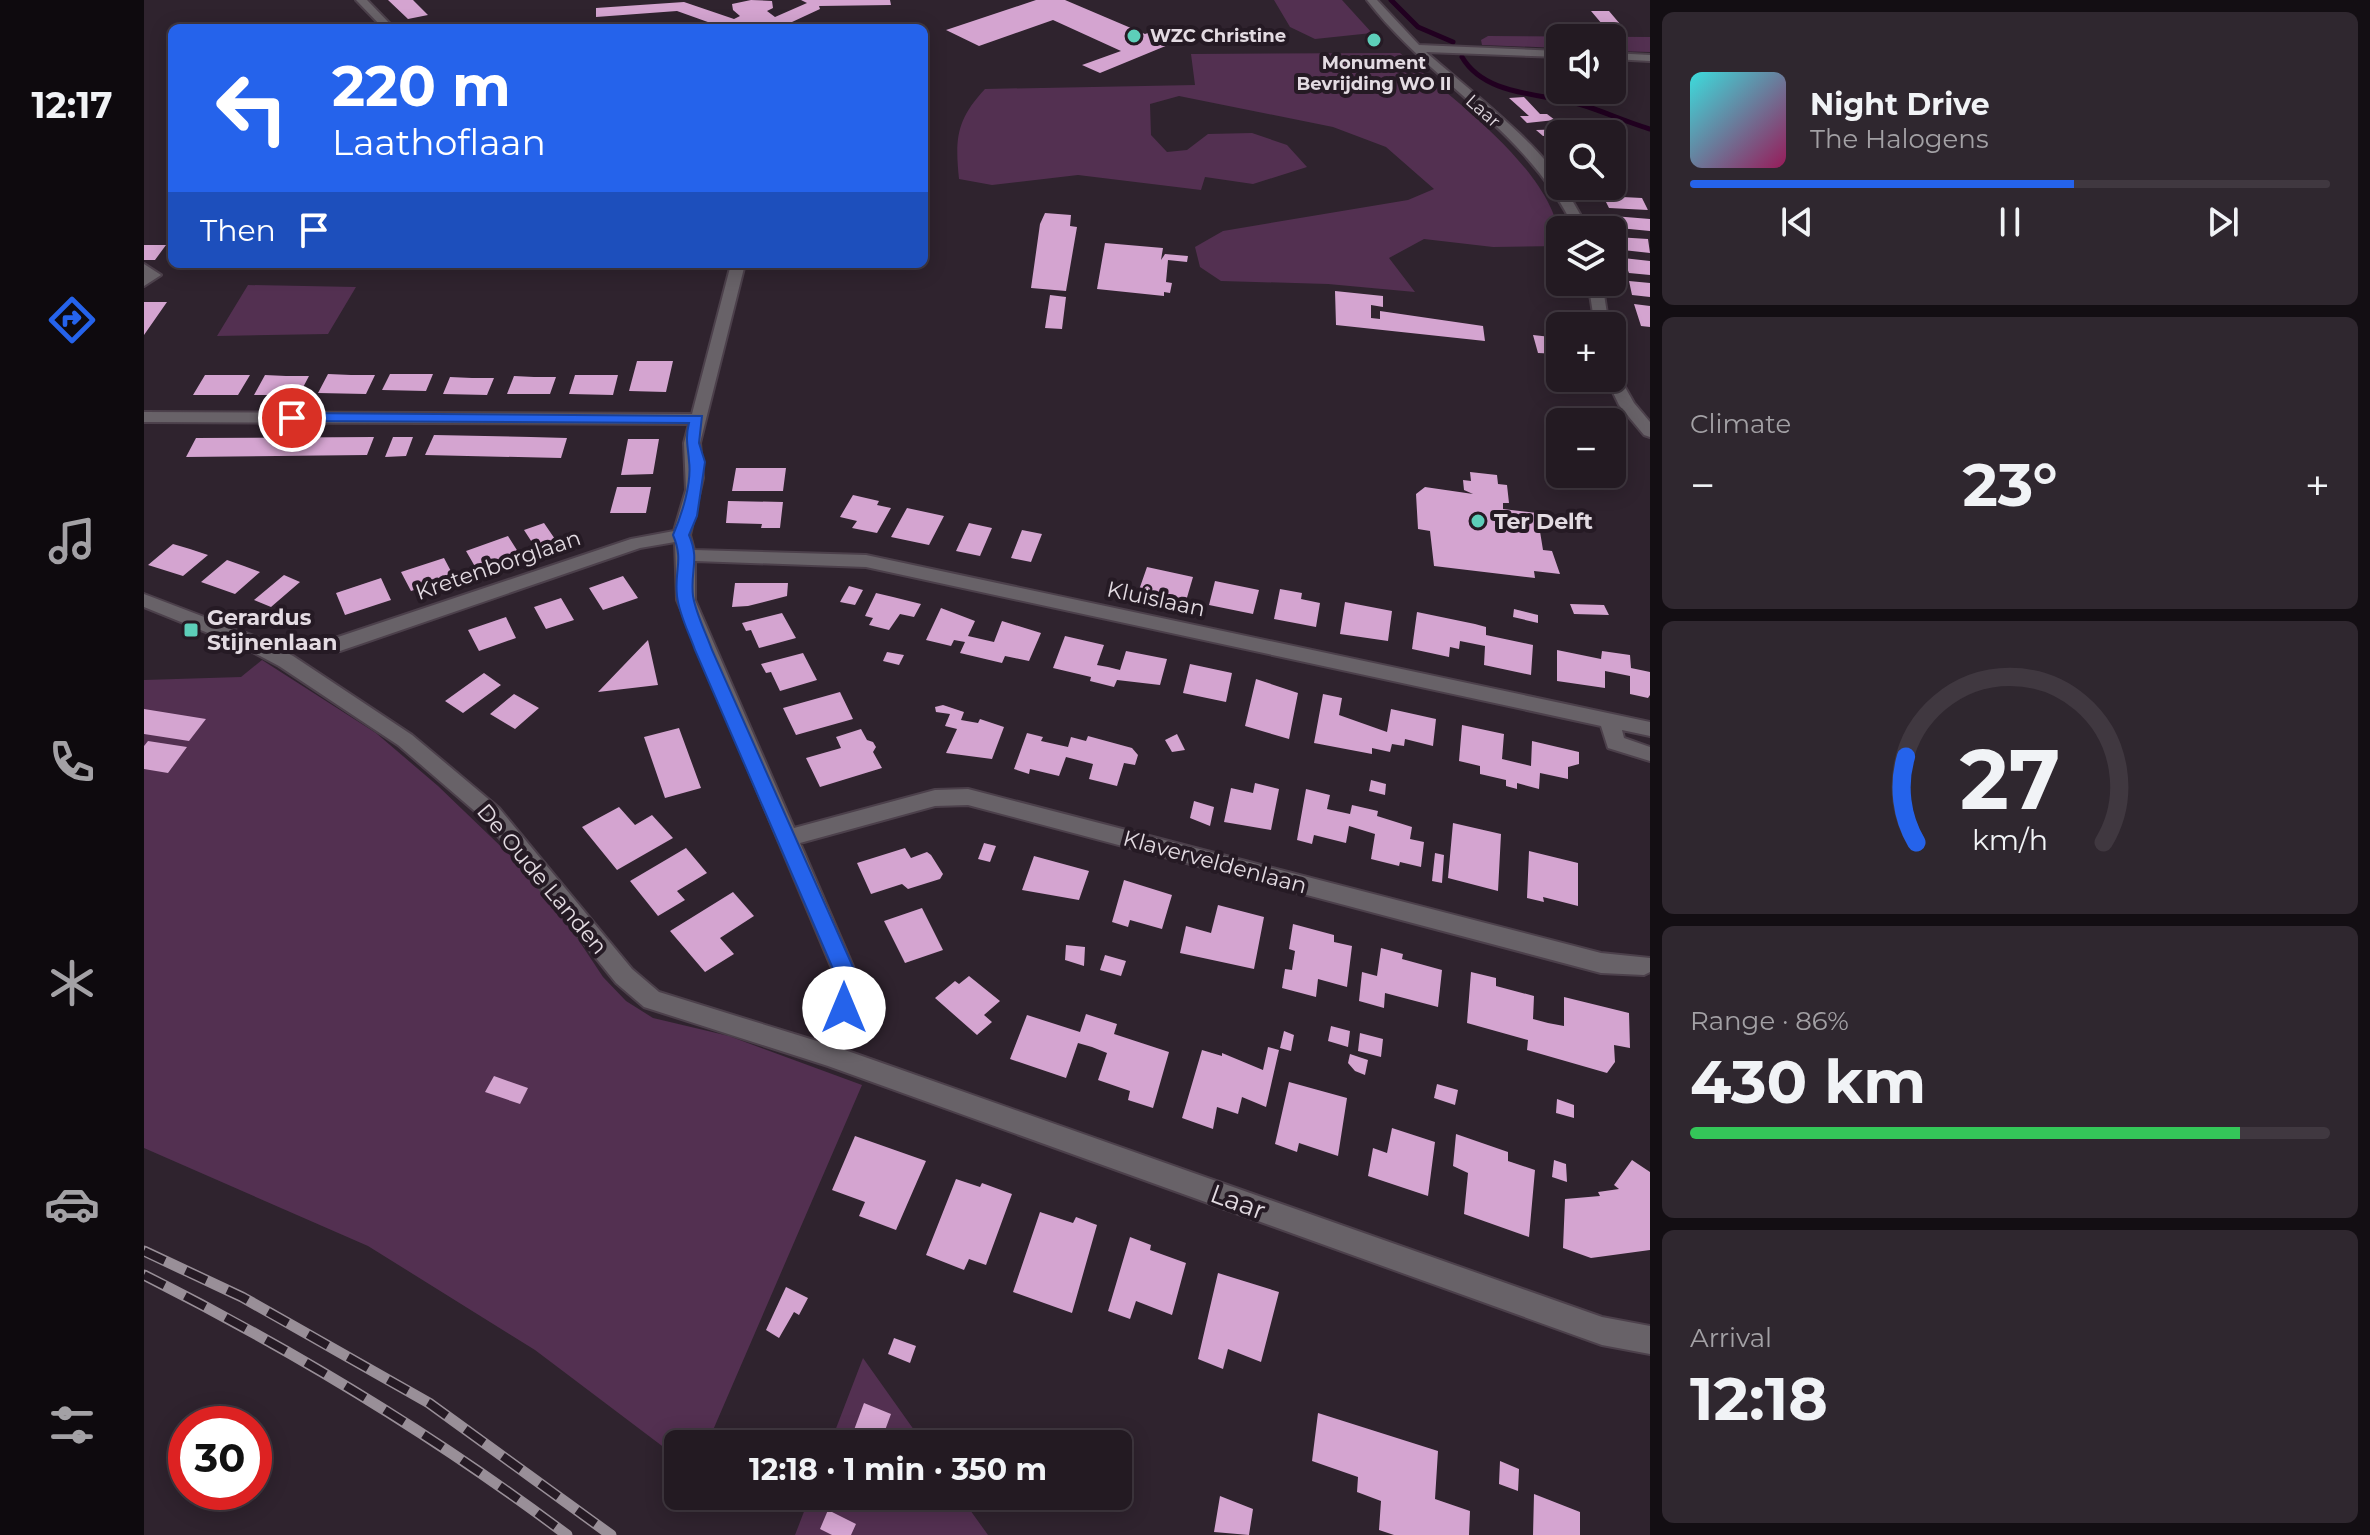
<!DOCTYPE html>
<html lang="en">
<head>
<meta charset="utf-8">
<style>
  :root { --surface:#231a22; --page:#2f272f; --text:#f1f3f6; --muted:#a3a1a5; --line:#403840; --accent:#2563eb }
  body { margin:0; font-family:Montserrat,sans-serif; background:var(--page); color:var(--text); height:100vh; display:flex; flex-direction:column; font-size:30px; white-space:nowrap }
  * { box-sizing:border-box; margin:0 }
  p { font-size:26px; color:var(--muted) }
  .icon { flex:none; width:44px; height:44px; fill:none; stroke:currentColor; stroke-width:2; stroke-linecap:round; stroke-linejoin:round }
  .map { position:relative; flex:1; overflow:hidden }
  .details { display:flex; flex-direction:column; gap:12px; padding:12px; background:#130e13; width:720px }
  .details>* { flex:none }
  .guide { position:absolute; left:24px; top:24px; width:760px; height:244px; border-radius:12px; box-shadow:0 4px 20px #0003,0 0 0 2px var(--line); background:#2563eb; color:#fff; overflow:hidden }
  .controls { position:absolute; left:1402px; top:24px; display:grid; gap:16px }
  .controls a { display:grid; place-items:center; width:80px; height:80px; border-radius:12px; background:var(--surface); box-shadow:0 4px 20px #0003,0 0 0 2px var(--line); font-size:40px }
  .speed { position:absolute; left:24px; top:1406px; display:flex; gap:16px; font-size:40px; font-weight:700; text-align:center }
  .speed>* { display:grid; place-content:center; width:104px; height:104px; border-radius:50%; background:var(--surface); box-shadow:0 4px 20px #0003,0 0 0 2px var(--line); line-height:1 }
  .speed .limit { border:12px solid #d22; background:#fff; color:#111 }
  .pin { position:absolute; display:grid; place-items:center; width:68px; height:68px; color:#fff; margin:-34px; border:4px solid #fff; border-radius:50%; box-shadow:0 2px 8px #0007 }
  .me { position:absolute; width:88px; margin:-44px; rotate:0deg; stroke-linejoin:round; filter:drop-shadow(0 0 6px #0008) }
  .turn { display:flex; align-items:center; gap:28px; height:168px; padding:0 32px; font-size:36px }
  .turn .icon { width:104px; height:104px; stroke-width:2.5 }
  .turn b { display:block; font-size:56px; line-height:68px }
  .then { display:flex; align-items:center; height:76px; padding:0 32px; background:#0003; gap:16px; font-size:30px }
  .big { font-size:60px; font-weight:700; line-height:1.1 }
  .details .tile { flex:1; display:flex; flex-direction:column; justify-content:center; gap:12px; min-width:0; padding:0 28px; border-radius:12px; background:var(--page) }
  .details .dial { align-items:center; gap:0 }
  .dial svg { height:208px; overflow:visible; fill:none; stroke:var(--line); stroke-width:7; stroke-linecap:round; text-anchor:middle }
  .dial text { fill:var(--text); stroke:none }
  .song { display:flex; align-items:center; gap:24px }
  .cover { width:96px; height:96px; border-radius:12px; background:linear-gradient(135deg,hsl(180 70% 55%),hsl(330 70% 35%)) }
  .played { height:8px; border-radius:4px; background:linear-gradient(90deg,var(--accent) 60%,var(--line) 60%) }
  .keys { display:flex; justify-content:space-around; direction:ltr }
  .heat { display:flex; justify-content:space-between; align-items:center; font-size:44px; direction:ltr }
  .charge { height:12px; border-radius:6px; background:linear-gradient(90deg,#34c759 86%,var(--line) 0) }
  .trip { position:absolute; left:520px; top:1430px; width:468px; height:80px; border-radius:12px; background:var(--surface); box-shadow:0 4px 20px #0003,0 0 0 2px var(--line); font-weight:700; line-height:80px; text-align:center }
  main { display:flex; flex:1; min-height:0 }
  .tab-bar { display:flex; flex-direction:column; width:144px; justify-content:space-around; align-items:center; background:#0e0a0e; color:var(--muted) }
  .tab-bar .icon { width:56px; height:56px }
  .tab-bar .active { color:var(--accent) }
  .tab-bar b { font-size:36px; color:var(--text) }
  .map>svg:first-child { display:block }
  .green { fill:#533051 }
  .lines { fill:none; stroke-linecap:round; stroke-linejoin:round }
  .stream { stroke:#210020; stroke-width:5 }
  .building { fill:#d4a4d0 }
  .minor-casing { stroke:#4c404b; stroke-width:4 }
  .minor { fill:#686268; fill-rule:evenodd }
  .rail-casing { stroke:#998f98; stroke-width:11 }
  .rail { stroke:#251a24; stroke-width:8; stroke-dasharray:23; stroke-linecap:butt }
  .route { fill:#2563eb; stroke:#184099; stroke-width:2 }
  .poi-dot { fill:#5dceb9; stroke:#251a24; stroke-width:3 }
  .labels { text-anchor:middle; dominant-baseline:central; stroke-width:8; stroke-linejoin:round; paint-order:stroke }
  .far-poi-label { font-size:18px; font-weight:bold; fill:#e3dbe2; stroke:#251a24; text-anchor:start }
  .far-street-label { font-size:18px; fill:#e3dbe2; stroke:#251a24 }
  .poi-label { font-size:22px; font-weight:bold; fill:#e3dbe2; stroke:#251a24; text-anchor:start }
  .street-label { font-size:22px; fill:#e3dbe2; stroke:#251a24 }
  .near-street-label { font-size:26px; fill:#e3dbe2; stroke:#251a24 }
</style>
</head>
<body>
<main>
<nav class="tab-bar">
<b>12:17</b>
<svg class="icon active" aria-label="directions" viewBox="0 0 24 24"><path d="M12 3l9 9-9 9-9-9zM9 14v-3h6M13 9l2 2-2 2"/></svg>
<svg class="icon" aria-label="music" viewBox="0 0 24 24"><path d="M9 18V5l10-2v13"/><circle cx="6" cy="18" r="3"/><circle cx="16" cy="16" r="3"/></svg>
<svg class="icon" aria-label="phone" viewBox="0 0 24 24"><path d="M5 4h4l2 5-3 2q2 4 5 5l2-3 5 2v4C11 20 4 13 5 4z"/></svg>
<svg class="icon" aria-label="climate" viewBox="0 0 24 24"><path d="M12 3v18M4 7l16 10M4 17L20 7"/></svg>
<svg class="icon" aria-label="car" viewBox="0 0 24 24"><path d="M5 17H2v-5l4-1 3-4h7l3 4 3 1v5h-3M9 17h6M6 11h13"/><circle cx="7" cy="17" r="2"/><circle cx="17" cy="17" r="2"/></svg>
<svg class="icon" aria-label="filters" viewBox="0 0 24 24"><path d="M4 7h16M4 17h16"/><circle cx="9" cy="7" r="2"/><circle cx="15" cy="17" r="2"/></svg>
</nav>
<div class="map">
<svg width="1506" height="1535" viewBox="0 0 1506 1535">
  <rect width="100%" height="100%" fill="#2f232e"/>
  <path class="green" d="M1130,0H1198L1228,33L1171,39L1146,27Z
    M1344,36L1506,37V52L1468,51V38H1416V48L1338,45L1337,40Z
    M1256,53C1307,99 1416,174 1416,246L1349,247L1280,239L1245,258L1271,292L1184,284L1077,281L1056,267L1051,247L1079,231L1264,200L1290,189L1242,147L1189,127L1035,96L1006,104L1007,135L1023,152L1043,150L1064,134L1108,133L1143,145L1163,167L1109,184L1061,177L1057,190L934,175L848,185L815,179C811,139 812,120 841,89L1051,85L1047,54Z
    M104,285L212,287L184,334L73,336Z
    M118,660L232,733L294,786L400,888L459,977L482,1001L509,1018L585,1036L718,1085L563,1444H534V1458L391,1350L224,1246L0,1148V680L97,677Z
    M719,1358L780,1444H686Z
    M666,1496H816L844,1535H651Z"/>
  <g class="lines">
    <path class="stream" d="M1247,0L1274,27L1309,42
      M1318,57C1341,96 1396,93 1435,104C1459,111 1482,122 1506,129"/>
  </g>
  <path class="building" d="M244,0H269L284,15L264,19Z
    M657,0H746L747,5L675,6L676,9L648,22L656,28H623L617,24L571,28L575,26L533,11L452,17V8L540,2L590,19L596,16L589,10L588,4L607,0L628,1L629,8L623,11L631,17L663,3Z
    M892,0H921L1001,34L1018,28L1041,38L956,73L938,65L977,51L909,20L835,46L802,30Z
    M1447,11H1465L1482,31H1464Z
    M1380,97L1396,114H1403L1411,120L1383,123L1376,116H1385L1365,98Z
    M1422,129L1428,134H1416V139L1411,135L1399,136L1392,130Z
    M1459,196L1498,198L1504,210L1465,208Z
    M901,213L927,215L926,226L933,227L922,291L887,288L896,224Z
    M1469,216L1506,219V231L1475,228Z
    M1472,237L1504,239L1506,253L1479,250Z
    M961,243L1019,248L1017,260L1021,254L1044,256L1043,262L1024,260L1022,282L1028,283L1026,293L1020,292V296L953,289Z
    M0,245H22L11,260H0Z
    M1479,258L1506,261V275L1485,273Z
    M1485,281L1506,283V297L1488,295Z
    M1191,291L1239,296V307L1227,305V318L1236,319V311L1339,326L1341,341L1192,325Z
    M906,295L922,297L918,329L901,328Z
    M0,302H23L0,335Z
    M1490,304L1506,306V327L1497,326Z
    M1389,335L1416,338V354L1394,353Z
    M493,361H529L522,392L485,391Z
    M184,374L207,375H231L222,394L174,393Z
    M246,374H289L282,391L238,390Z
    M61,375H106L94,395H49Z
    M121,375L142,376H165L155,395H110Z
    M431,375H474L469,395L425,394Z
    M370,376L390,377H412L406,394H363Z
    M306,377L328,378H350L343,395L299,394Z
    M290,435L387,437L423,438L417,458L281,455Z
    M230,437L223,455L42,457L52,438Z
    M249,437H269L262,456L241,457Z
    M484,439H515L509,474L477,475Z
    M592,468H642L639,491H588Z
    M1326,472L1353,475L1354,484L1363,485L1365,503H1359V509L1393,513L1399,550L1408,551L1416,574L1390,571L1391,578L1290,566L1286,531L1274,529L1272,494L1281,487L1329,494L1320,490L1319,480L1327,481Z
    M473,487H507L502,513H466Z
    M709,495L735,501L733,505L747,508L733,533L708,528L713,521L696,517Z
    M584,501L639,502L636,528H617L618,524L582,523Z
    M763,508L800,516L785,545L747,537Z
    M400,523L413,542L393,550L380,530Z
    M825,523L848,528L836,556L812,551Z
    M878,530L898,534L887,562L867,558Z
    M364,536L376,555L333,570L322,551Z
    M29,544L46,549L64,555L39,576L4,565Z
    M300,558L310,577L267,591L257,572Z
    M83,560L100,566L116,572L91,594L57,582Z
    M1003,567L1049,577L1042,601L995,590Z
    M140,575L156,582L127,607L110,600Z
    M479,576L494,598L459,610L445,588Z
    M237,578L247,600L201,615L192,593Z
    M1071,581L1115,590L1109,614L1065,605Z
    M591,583H644L643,596L604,606L588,607Z
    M705,586L719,590L711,605L696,602Z
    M1136,589L1158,593L1157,599L1176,603L1172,627L1130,619Z
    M732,593L749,597L777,604L770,617L756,614L745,630L725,625L729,618L721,616Z
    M417,598L430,620L402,629L390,607Z
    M1201,602L1248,611L1244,641L1196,634Z
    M1426,604L1460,605L1465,615L1430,614Z
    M797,608L831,621L824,636L850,642L858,621L897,633L885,661L861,656L858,663L816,653L821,642L810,640L807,646L782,640Z
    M1370,609L1394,615V623L1369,617Z
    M1273,612L1331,624L1342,627V635L1389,645L1387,675L1340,665L1341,646L1316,641L1315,649L1306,647L1305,657L1268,649Z
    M638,613L652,638L615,648L607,630L602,631L598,623Z
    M362,617L372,638L335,651L324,630Z
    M921,636L960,645L953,665L964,667L976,670L982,651L1023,659L1016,685L973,680L970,687L946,681L947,677L909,668Z
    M504,640L514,685L454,692Z
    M1413,650L1457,659L1458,651L1486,655L1487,668L1506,672V695L1504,698L1486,694V676L1461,671V688L1413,681Z
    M743,652L760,655L755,665L739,661Z
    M659,653L673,680L636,691L627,672L622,673L617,664Z
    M1046,664L1088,673L1082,702L1039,693Z
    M340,673L357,685L319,713L301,701Z
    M1112,679L1154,693L1145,739L1101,726Z
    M696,692L709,719L652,735L639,708Z
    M370,694L395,708L371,729L346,714Z
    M1179,694L1198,698L1195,715L1243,732L1247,709L1292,719L1289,746L1261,739L1260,746L1248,744L1246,752L1228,748V754L1170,743Z
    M799,705L820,712L817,720L834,723L836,719L860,727L848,759L802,753L813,729L801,726L806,714L792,712L791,707Z
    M0,709L62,719L45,741L0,734Z
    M1318,725L1360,734L1358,759L1387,766L1388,741L1435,752V764L1424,767V779L1396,773L1395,789L1373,783V789L1362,786V780L1336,774V766L1315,761Z
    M535,728L557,788L521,798L500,737Z
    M717,729L723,740L729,742L732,747L729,752L738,768L676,787L662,758L697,748L692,737Z
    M883,733L899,737L897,741L924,747L927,737L942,741L944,736L988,748L994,755L991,765L980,763L973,786L945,779L949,764L922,757L915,776L886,769L885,774L870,769Z
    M1033,734L1041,750L1028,752L1021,740Z
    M4,741L43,747L24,773L0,769V746Z
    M1227,780L1242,784L1241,795L1225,791Z
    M1111,783L1135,789L1127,830L1080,822L1087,788L1109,793Z
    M1162,789L1186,795L1183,809L1206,814L1208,805L1234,811L1233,816L1268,827L1266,839L1280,842L1277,867L1256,862L1255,866L1227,859L1231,834L1205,826L1202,843L1170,835L1168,844L1153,840Z
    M1050,801L1070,807L1066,826L1046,818Z
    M475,807L491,825L508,815L529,838L473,870L438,827Z
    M1309,823L1357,834L1354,891L1304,878Z
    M840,843L852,846L846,862L834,859Z
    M542,848L563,873L533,891L541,900L514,916L486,881Z
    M761,848L767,858L783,852L787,855L799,874L796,879L764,889L758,884L727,894L713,863Z
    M1385,851L1434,863V906L1399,897L1400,902L1383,898Z
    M1291,853L1300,855L1298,883L1288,881Z
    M890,856L945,871L935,900L878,890Z
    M980,880L1028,895L1018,929L986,920L984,927L968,922Z
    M589,892L610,916L576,938L590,954L561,972L526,931Z
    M1074,905L1120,917L1110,969L1036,953L1042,926L1067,933Z
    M778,908L799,950L761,963L740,921Z
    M1149,924L1190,935V942L1208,946L1203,987L1174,979L1172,997L1138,988L1141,969L1148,970L1151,951L1145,949Z
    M922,945L941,947L940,966L921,960Z
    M1237,948L1259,954L1258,959L1298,970L1294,1007L1241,993L1240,1008L1215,1001L1218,972L1233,976Z
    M961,955L982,961L977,976L956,970Z
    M1327,972L1352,978V986L1390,996L1389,1019L1404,1023L1420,1026V997L1485,1013L1486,1048L1470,1045L1471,1062L1463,1073L1383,1050L1384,1040L1323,1023Z
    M825,976L856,1001L840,1015L848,1022L833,1035L791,998L811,981L815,984Z
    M942,1014L973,1024L970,1034L1025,1052L1009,1108L984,1100L986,1091L954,1080L963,1053L948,1047L934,1043L922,1078L866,1059L883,1015L936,1032Z
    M1187,1026L1206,1031L1204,1047L1184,1041Z
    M1140,1031L1150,1035L1147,1051L1136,1048Z
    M1216,1033L1239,1039L1237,1057L1214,1051Z
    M1124,1047L1135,1050L1122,1107L1098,1097L1094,1114L1073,1107L1069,1129L1038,1118L1058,1050L1078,1056V1053L1119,1070Z
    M1206,1054L1224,1060L1221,1075L1211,1071L1204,1063Z
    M350,1076L384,1088L376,1104L341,1092Z
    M1145,1082L1203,1098L1194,1156L1155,1143L1153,1152L1131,1144Z
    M1293,1084L1314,1090L1311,1105L1290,1098Z
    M1413,1099L1430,1105V1118L1412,1113Z
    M1248,1128L1291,1142L1284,1196L1224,1176L1229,1148L1243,1153Z
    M1312,1134L1364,1152V1161L1391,1170L1385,1237L1320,1214L1324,1173L1309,1166Z
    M711,1136L782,1161L752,1230L715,1216L721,1202L688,1190Z
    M1410,1160L1422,1164L1423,1182L1408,1177Z
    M1488,1160L1506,1172V1250L1447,1258L1419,1248L1421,1199L1456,1196L1454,1192L1475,1189L1470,1185Z
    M812,1179L836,1187L838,1183L868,1194L842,1265L825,1259L820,1270L782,1255Z
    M896,1212L929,1223L932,1217L953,1225L928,1313L869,1292Z
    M986,1237L1007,1245L1006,1250L1042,1263L1028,1315L992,1301L986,1319L964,1311Z
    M1074,1273L1135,1292L1117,1362L1084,1349L1079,1369L1054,1359Z
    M642,1287L664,1298L655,1315L650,1312L635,1338L622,1330Z
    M750,1338L772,1346L766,1363L744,1354Z
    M720,1403L747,1414L736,1444H721L707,1438Z
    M1174,1413L1294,1451L1291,1499L1326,1511L1325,1535H1250L1235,1530L1237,1501L1213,1492L1214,1477L1168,1461Z
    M1356,1461L1375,1469L1374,1491L1355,1484Z
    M1390,1494L1436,1512V1535H1389Z
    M1076,1496L1109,1509L1105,1535L1070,1532Z
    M684,1510L712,1524L707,1535H688L676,1529Z"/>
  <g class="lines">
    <g class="minor-casing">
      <path id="minor" d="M212,0H223L250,28H239Z
        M1223,0H1233L1275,45L1416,51V57L1282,52C1306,74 1415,159 1416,186H1420L1445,230H1431C1386,132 1286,82 1223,0Z
        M1468,53L1506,55V61L1468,59Z
        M0,264L17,275L0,286Z
        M587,264H601L556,443L559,478L546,535L550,550L722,555L1506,722V736L1478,730L1480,738L1506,747V761L1464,748L1457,726L722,567L551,561V600L650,828L791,790L824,789L1457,953L1506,958V972L1500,975L1457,973L824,805L791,806L656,843L717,985L698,1049L1458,1317L1506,1326V1354L1458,1345L684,1066L500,1007L472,983L341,820L254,745L135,666L101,648L0,607V594L115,638L149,656L268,735L355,808L488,969L515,992L676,1042L695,985L533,600L531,542L496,548L196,651L189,652L180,646L182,641L487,539L530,531L542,490L540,443L545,424L0,422V412L548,414Z
        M1444,282H1458L1465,326H1451Z
        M1468,372L1473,373L1490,403L1506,422V437L1500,435L1475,405L1462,378H1468Z"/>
    </g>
    <use href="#minor" class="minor"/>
    <g class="rail-casing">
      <path id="rail" d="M0,1251L98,1297L285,1403L467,1535
        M0,1275C149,1350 290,1435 423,1535"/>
    </g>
    <use href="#rail" class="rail"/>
  </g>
  <path class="route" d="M148,413L558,416L555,443L561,462L553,516L545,535C556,560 546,570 549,596C552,614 562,633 568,650L717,985L707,1014H692L689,1008L696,985L551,650C545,633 535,614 533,596C530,570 540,561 529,535C538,514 548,483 545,461C544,446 541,439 545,423L143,421L141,418Z"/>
  <g class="poi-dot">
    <circle cx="990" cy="36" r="8"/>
    <circle cx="1230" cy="40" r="8"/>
    <circle cx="1334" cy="521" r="8"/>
    <rect x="39" y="622" width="16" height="16" rx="4"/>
  </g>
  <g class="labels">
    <g class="far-poi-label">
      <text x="1006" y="36">WZC Christine</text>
      <text x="1230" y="63" text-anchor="middle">Monument<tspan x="1230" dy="21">Bevrijding WO II</tspan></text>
    </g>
    <g class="far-street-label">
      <text transform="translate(1339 111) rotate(42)">Laar</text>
    </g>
    <g class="poi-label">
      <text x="1350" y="521">Ter Delft</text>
      <text x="63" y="617">Gerardus<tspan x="63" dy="25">Stijnenlaan</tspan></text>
    </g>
    <g class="street-label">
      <text transform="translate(354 565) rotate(-19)">Kretenborglaan</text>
      <text transform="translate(1012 599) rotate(12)">Kluislaan</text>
      <text transform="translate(1071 862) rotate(15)">Klaverveldenlaan</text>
      <text transform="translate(398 879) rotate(50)">De Oude Landen</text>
    </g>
    <g class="near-street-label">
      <text transform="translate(1094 1202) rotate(20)">Laar</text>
    </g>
  </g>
</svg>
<div class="controls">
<a><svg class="icon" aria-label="sound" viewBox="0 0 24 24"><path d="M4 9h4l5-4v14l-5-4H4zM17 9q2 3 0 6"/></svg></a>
<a><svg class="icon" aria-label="search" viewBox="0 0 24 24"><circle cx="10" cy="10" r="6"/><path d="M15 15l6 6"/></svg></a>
<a><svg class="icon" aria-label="layers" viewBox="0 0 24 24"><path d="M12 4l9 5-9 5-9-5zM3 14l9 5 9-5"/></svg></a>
<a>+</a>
<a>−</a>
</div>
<div class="speed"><div class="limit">30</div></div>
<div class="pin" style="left:148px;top:418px;background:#d93025"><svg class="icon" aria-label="arrive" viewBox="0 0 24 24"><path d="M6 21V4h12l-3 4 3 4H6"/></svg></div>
<svg class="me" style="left:700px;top:1008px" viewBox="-20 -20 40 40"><circle r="19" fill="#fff"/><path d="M0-13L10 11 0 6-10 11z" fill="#2563eb"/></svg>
<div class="trip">12:18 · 1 min · 350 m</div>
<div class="guide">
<div class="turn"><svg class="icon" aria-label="left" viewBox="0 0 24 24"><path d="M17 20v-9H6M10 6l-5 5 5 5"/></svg><div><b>220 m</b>Laathoflaan</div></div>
<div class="then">Then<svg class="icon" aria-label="arrive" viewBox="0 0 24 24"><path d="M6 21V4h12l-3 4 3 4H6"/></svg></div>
</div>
</div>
<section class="details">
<div class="tile">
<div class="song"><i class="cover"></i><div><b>Night Drive</b><p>The Halogens</p></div></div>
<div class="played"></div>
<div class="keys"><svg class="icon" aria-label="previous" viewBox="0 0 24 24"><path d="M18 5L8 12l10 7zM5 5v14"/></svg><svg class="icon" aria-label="pause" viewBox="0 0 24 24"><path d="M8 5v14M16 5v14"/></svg><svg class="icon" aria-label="next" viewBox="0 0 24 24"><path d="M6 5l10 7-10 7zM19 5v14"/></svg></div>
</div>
<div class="tile"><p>Climate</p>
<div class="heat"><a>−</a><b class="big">23°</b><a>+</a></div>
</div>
<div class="tile dial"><svg viewBox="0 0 100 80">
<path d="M14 69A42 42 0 1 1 86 69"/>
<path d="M14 69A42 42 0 0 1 10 36" stroke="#2563eb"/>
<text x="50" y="56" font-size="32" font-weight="700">27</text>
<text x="50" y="72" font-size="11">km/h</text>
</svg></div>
<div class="tile"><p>Range · 86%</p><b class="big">430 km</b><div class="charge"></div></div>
<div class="tile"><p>Arrival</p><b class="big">12:18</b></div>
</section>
</main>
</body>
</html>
